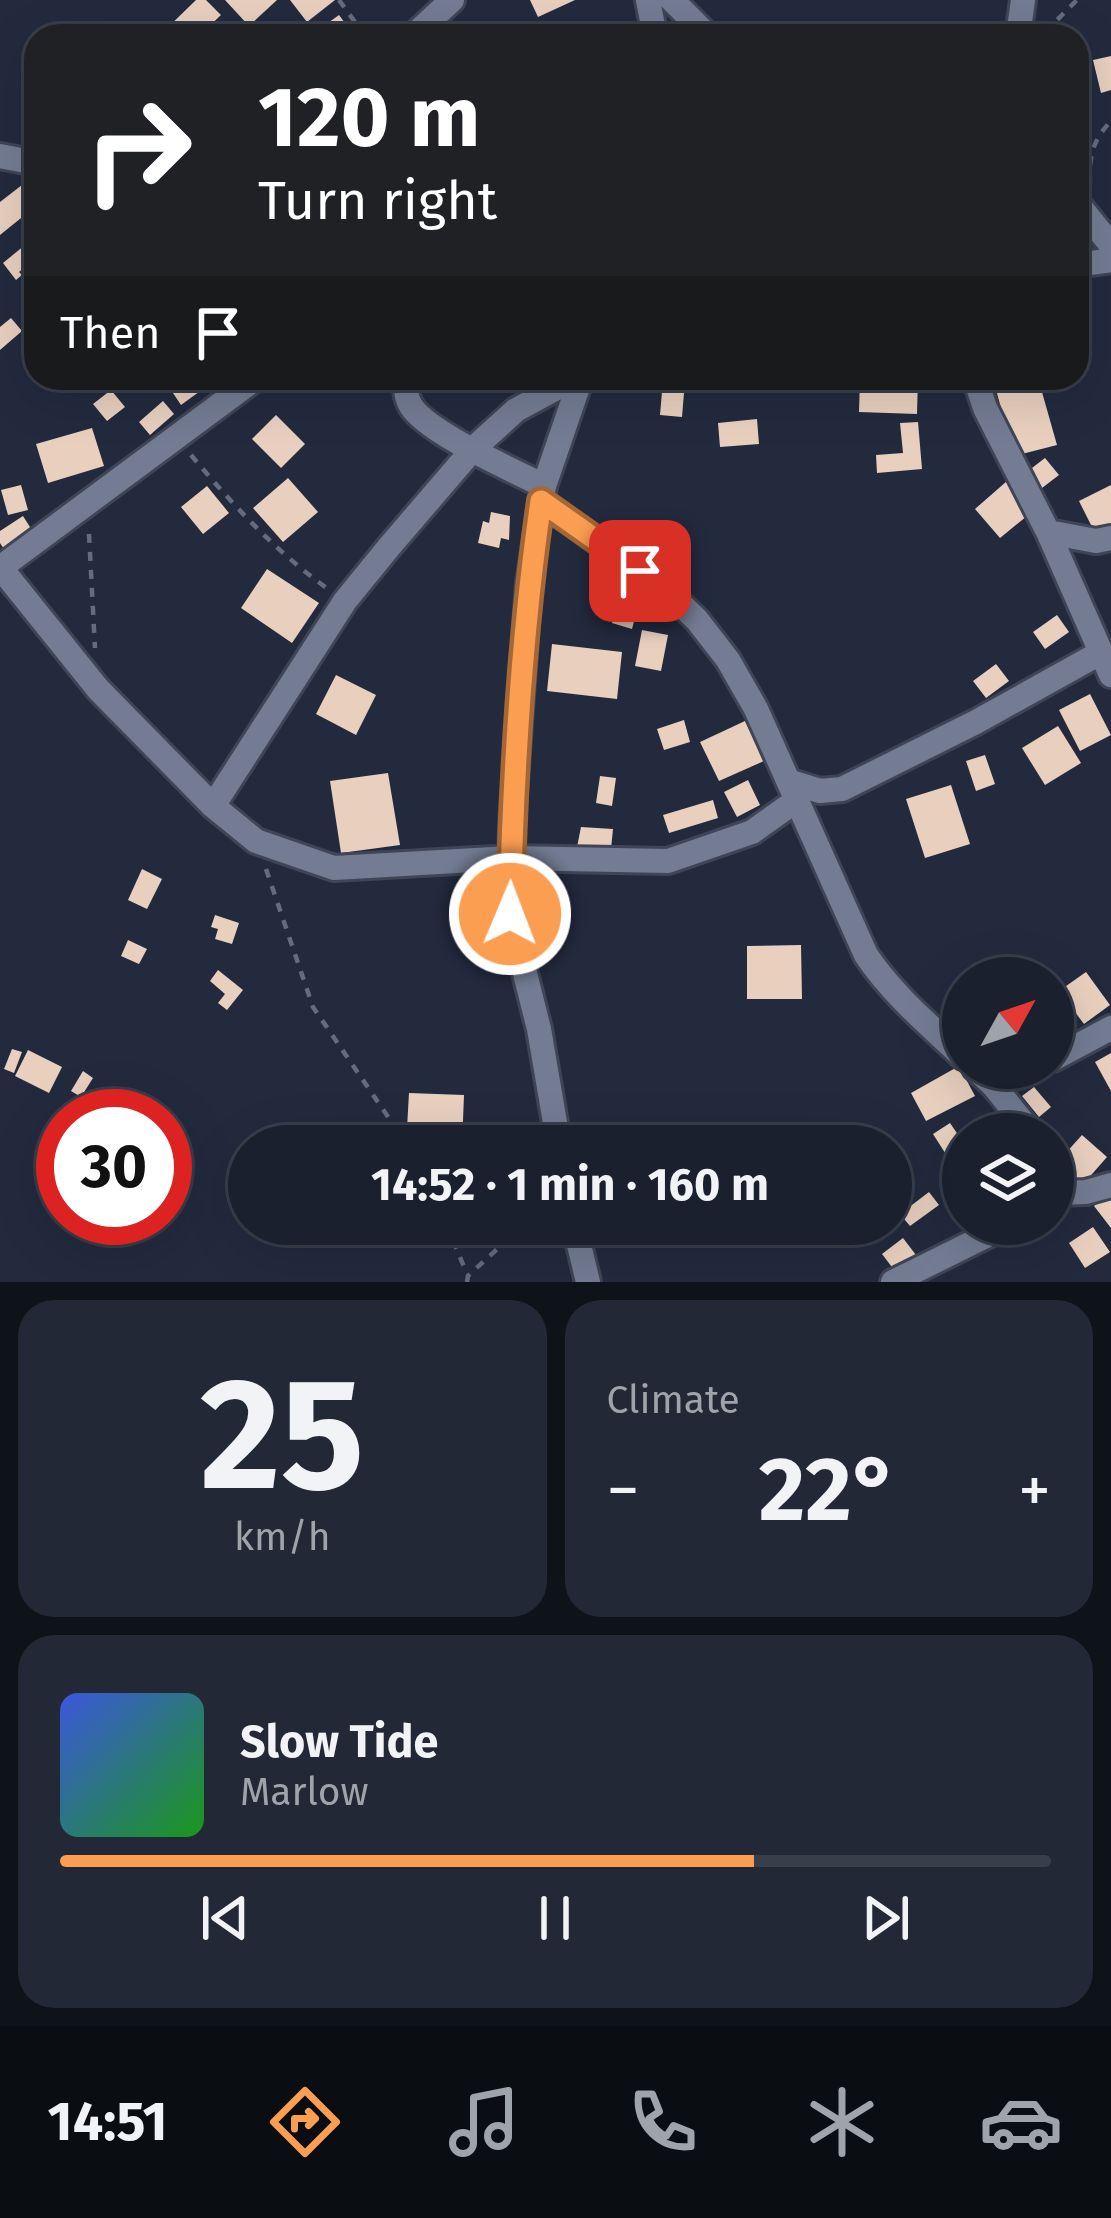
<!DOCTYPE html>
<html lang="en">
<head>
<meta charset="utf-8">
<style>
  :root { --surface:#1a202e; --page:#232836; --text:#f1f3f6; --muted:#9fa3aa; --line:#383e4a; --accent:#fc9e52 }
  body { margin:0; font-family:"Fira Sans",sans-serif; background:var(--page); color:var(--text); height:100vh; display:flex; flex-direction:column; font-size:45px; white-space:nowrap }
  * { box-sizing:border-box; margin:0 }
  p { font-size:39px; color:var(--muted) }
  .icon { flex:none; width:66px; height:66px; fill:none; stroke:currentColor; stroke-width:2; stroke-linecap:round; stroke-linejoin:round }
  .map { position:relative; height:1282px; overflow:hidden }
  .drawer { display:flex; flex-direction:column; gap:18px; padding:18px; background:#0e1219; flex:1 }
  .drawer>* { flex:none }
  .hud { position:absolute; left:24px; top:24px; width:1065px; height:366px; border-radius:36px; box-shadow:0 12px 48px #0002,0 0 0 3px var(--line); background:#202124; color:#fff; overflow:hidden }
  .needle { width:78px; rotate:50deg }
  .buttons { position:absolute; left:942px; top:957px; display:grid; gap:24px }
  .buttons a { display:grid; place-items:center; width:132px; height:132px; border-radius:50%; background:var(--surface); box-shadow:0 12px 48px #0002,0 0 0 3px var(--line); font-size:60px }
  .speed { position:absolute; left:36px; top:1089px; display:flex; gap:24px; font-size:60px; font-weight:700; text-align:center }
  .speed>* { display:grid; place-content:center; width:156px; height:156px; border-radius:50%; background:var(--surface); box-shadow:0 12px 48px #0002,0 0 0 3px var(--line); line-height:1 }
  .speed .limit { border:18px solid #d22; background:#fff; color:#111 }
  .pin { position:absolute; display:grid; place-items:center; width:102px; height:102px; color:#fff; margin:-51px; border-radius:24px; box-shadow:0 6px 18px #0006 }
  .me { position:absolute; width:132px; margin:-66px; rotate:1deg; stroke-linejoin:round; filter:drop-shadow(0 0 9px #0008) }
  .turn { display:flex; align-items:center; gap:42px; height:252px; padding:0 36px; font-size:54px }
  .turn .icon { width:156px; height:156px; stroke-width:2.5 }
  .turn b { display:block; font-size:84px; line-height:102px }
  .then { display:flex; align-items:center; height:114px; padding:0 36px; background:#0003; gap:24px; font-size:45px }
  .big { font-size:90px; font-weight:700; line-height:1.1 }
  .drawer .widget { flex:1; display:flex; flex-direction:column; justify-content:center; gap:18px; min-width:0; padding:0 42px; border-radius:36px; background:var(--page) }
  .drawer .dial { align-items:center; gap:0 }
  .dial b { font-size:156px; line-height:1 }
  .song { display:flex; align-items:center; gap:36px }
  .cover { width:144px; height:144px; border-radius:18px; background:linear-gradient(135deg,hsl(230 70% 55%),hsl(120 70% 35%)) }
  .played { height:12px; border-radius:6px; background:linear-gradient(90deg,var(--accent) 70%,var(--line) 70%) }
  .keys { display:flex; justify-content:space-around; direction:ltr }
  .heat { display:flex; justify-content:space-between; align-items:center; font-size:66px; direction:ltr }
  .drawer .tiles { flex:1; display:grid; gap:18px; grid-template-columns:1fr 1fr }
  .widget:last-child { grid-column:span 2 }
  .trip { position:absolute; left:228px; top:1125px; width:684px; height:120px; border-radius:60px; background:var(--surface); box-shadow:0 12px 48px #0002,0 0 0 3px var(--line); font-weight:700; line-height:120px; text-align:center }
  .menu { display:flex; height:192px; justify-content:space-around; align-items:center; background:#0a0d12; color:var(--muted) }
  .menu .icon { width:84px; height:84px }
  .menu .current { color:var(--accent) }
  .menu b { font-size:54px; color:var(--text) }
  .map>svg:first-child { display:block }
  .building { fill:#e8cfbe }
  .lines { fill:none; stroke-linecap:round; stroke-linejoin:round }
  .minor-casing { stroke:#3f4556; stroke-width:30 }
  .path { stroke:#656c7d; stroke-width:4.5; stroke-dasharray:9 9; stroke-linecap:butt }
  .minor { stroke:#737c93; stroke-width:24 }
  .route-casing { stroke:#a46735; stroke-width:30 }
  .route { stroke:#fc9e52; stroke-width:21 }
</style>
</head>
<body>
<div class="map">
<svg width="1111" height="1282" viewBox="0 0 1111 1282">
  <rect width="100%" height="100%" fill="#232a3e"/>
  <path class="building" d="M196,0H206L221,15L199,36H159Z
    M225,0H277L249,26Z
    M290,0H335L307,22Z
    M530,0H575L538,17Z
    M339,15L348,27L336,36H322L318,30Z
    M1111,56V90L1101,93L1093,60Z
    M31,178L36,184V206L0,235V202Z
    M25,245L34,260L23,265L25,267L19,272L22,275L16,280L3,263Z
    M11,318L22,331L0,350V327Z
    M188,378H218L181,405L171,390Z
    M860,378H918L917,414L859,412Z
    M1024,378H1038L1057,445L1014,456L995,386Z
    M663,380L685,381L682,417L660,415Z
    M111,390L125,407L107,421L93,404Z
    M163,401L174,414L150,435L139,422Z
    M276,415L305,444L281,468L252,439Z
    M757,419L759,444L720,447L718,423Z
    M918,422L922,469L877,473L876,455L903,453L900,423Z
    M92,428L104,466L48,483L36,444Z
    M1045,458L1059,475L1042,488L1028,471Z
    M288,478L318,512L283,542L253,508Z
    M1007,481L1033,511L1000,538L975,509Z
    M21,485L28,510L8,515L1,490Z
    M1111,485V531L1097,537L1079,501Z
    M207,486L229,513L203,534L181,507Z
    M491,512L510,516L509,540L501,538L499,548L478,543L483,521L489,523Z
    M23,516L35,535L6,552L0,543V531Z
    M267,569L319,603L292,643L241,608Z
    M621,593L640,599L632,629L612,623Z
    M1057,615L1069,632L1045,649L1033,632Z
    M642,630L668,635L661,671L635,666Z
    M552,644L622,652L617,699L547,691Z
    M996,664L1009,681L986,698L973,681Z
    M336,675L376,695L356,735L316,714Z
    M1090,694L1111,735L1080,751L1059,710Z
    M684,720L690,742L664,750L657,729Z
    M745,721L764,761L719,781L700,742Z
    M1058,726L1081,763L1045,785L1022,748Z
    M985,755L995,784L976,791L966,761Z
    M388,773L400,845L341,853L330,781Z
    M600,776L616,778L612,806L596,803Z
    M748,780L760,805L737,817L724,792Z
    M951,785L970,844L925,858L906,799Z
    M713,800L718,818L669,833L663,815Z
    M581,827L613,829L611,849L577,847Z
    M142,869L162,879L147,909L128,900Z
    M215,915L239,923L232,944L215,939L218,929L211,927Z
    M128,940L147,949L139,964L121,956Z
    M801,945L802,999H747V946Z
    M218,970L243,990L227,1010L218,1003L225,994L210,981Z
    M1086,972L1110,1005L1084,1024L1059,991Z
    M12,1049L22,1052L14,1073L4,1069Z
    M28,1050L62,1067L49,1093L15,1076Z
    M1111,1053V1091L1095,1062Z
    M959,1066L975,1096L926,1121L911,1093Z
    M83,1071L93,1078L81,1097L71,1091Z
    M1034,1087L1051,1107L1039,1117L1022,1096Z
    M409,1093L464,1095L462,1146H406Z
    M950,1123L963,1142V1181L933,1134Z
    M1082,1135L1107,1157L1079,1189L1054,1166Z
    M929,1192L939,1205L910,1226L900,1214Z
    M1111,1192V1228L1094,1206Z
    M1093,1227L1110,1252L1085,1268L1069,1243Z
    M903,1238L919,1259L898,1275L882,1254Z"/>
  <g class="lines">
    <g class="minor-casing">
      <path id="minor" d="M648,0L655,36
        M672,0L708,36
        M413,36L452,0
        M1018,36L1023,0
        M0,156L36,163
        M1077,203L1111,245
        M1077,265L1111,260
        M407,378C406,389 405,396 411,406C428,433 513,470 544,486
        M975,378L985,408L1048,532L1111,675
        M541,501L667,591L697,620L728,660L756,709L866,955C893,995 928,1024 963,1057
        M1048,532L1096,541L1111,538
        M0,567L98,689L213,806L256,841L334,868L511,858L668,861L752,832L797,800
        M0,568L256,378
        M788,781L820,791L842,789L976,722L1100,653
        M213,806L345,601L389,547L473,449L516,410L575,378
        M1053,1059L1111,1028
        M975,1068L994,1086L1032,1134
        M994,1086L1033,1068
        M559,1146L539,1029L510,914L512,823L529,583L544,486L581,378
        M1053,1193L1086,1192L1111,1185
        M574,1224L588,1282
        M893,1282L1010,1224"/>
    </g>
    <path class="path" d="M339,0L365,36
      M1041,27L1057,20L1077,0
      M1090,183C1089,157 1092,141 1111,121
      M191,455C233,505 275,551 328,589
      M89,534L95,648
      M266,869L313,1007L395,1127L404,1146
      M446,1224L467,1274
      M467,1282L468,1276C481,1263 513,1237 519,1224"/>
    <use href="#minor" class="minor"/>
  </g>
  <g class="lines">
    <g class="route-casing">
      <path id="route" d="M510,914C513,776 521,638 541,501L640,571"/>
    </g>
    <use href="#route" class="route"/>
  </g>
</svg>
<div class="buttons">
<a><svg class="needle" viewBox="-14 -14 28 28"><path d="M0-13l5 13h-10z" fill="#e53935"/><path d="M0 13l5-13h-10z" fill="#9fa3aa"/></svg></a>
<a><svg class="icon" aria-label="layers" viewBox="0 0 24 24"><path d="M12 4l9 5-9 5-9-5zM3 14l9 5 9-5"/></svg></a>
</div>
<div class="speed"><div class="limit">30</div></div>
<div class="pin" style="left:640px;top:571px;background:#d93025"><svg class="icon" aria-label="arrive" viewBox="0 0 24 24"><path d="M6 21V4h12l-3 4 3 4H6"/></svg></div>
<svg class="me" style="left:510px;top:914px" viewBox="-20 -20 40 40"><circle r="17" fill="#fc9e52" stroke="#fff" stroke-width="3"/><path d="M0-11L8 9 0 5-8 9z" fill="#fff"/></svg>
<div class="trip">14:52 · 1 min · 160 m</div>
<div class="hud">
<div class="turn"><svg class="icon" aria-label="right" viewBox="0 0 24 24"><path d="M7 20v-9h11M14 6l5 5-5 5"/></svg><div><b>120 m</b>Turn right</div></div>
<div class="then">Then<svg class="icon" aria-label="arrive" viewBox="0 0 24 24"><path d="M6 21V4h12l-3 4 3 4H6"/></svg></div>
</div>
</div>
<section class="drawer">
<div class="tiles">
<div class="widget dial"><b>25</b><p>km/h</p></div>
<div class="widget"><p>Climate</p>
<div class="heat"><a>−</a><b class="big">22°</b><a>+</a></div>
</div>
<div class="widget">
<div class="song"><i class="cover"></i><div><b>Slow Tide</b><p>Marlow</p></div></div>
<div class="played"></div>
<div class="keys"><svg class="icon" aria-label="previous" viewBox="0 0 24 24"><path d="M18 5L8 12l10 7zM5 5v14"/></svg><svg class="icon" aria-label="pause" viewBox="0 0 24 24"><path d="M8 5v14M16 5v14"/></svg><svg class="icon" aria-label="next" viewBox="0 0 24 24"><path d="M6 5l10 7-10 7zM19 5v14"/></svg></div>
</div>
</div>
</section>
<nav class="menu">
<b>14:51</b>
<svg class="icon current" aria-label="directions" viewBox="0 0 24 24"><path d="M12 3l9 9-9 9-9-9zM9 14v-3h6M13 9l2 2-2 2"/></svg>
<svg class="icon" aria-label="music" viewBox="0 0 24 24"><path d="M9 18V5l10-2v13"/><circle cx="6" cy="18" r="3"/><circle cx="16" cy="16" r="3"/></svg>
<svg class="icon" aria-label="phone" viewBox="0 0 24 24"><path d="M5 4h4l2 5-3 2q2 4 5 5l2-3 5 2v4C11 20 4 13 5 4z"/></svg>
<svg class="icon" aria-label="climate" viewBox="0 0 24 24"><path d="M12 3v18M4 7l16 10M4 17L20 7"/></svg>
<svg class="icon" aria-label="car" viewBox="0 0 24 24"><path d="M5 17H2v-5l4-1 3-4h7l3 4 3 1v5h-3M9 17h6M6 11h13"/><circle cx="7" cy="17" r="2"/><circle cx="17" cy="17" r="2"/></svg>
</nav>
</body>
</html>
